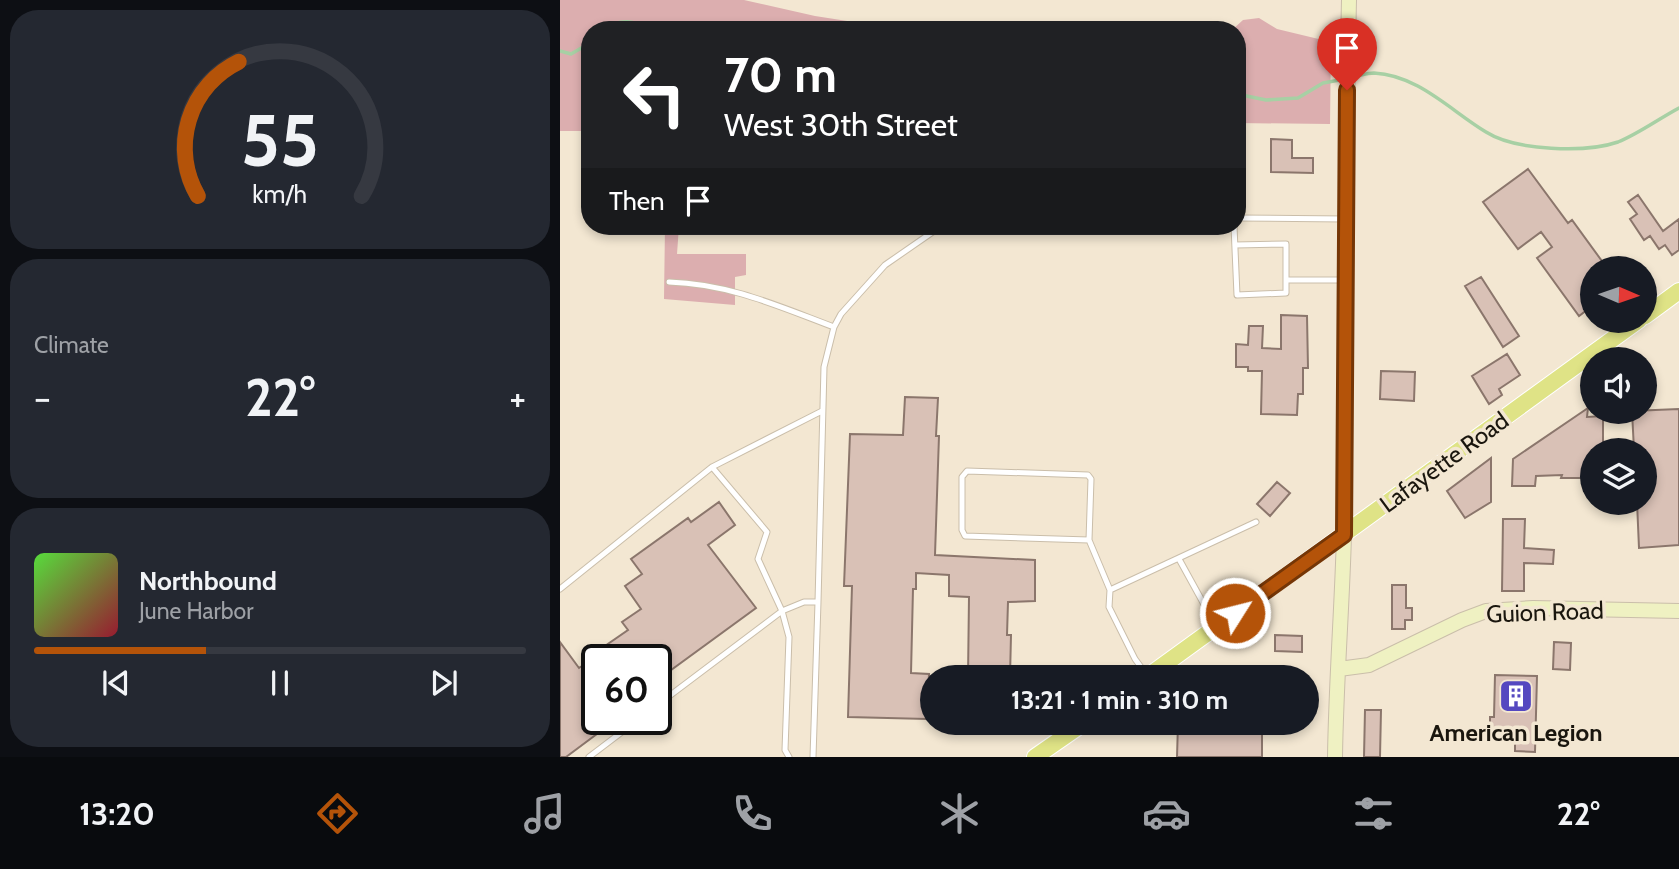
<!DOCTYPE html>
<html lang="en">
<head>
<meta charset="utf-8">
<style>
  :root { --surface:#171b24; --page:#242831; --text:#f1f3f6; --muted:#9ea1a6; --line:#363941; --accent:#b45309 }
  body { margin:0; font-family:Cabin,sans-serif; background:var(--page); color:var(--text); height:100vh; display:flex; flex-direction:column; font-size:26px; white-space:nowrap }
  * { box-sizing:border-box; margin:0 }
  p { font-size:23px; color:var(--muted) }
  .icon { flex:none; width:38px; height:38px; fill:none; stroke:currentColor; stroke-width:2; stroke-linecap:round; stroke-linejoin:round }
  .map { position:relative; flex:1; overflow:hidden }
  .side { display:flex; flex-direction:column; gap:10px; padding:10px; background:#0d0f14; width:560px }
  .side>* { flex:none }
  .hud { position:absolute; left:21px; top:21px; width:665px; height:214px; border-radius:28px; box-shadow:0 4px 10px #0003; background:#202124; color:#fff; overflow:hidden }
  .needle { width:46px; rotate:92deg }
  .tools { position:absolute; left:1020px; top:256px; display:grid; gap:14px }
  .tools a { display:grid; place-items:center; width:77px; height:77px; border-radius:50%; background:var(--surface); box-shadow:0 4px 10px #0003; font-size:35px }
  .speed { position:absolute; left:21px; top:644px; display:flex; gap:14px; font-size:35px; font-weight:700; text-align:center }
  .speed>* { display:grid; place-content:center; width:91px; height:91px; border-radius:50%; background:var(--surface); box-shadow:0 4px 10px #0003; line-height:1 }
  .speed .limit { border:4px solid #111; border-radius:10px; background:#fff; color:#111 }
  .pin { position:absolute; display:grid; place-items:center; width:60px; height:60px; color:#fff; margin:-72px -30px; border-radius:50% 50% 50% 0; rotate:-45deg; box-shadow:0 0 7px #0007 }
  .pin .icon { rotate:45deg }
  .me { position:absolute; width:77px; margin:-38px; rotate:54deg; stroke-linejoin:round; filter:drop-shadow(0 0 5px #0008) }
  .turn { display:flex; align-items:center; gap:24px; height:147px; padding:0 28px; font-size:32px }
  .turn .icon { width:91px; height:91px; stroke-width:2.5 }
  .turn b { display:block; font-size:49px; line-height:60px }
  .then { display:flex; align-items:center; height:66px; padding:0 28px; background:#0003; gap:14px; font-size:26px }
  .big { font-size:52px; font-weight:700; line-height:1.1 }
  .side .card { flex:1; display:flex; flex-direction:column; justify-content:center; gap:10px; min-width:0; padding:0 24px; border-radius:28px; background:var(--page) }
  .side .dial { align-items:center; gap:0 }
  .dial svg { height:182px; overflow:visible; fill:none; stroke:var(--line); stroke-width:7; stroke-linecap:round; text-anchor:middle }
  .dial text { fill:var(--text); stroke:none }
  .song { display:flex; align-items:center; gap:21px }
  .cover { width:84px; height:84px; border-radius:10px; background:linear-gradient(135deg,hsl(110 70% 55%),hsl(350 70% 35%)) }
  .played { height:7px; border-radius:4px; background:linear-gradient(90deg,var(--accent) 35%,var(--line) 35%) }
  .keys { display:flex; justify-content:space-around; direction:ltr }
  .heat { display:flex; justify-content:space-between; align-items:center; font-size:38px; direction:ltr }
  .trip { position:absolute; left:360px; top:665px; width:399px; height:70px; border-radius:35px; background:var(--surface); box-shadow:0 4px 10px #0003; font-weight:700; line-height:70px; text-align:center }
  .tab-bar { display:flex; height:112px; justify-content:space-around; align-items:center; background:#090b0e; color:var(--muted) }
  .tab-bar .icon { width:49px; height:49px }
  .tab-bar .selected { color:var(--accent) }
  .tab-bar b { font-size:32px; color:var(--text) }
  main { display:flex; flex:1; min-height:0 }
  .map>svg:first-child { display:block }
  .green { fill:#dcaeaf }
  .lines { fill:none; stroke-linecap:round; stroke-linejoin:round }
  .stream { stroke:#a7d0a4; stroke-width:3.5 }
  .building { fill:#d9c1b6; stroke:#8b766c; stroke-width:2 }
  .lane-casing { stroke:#cabeaa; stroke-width:7 }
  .secondary-casing { stroke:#cabeaa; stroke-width:16 }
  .primary-casing { stroke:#fff; stroke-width:18 }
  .lane { stroke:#fff; stroke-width:5 }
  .secondary { stroke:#eff1c2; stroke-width:14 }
  .primary { stroke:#dfe386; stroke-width:16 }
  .route-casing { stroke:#753606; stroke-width:18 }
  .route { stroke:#b45309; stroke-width:12 }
  .labels { text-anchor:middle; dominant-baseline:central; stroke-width:7; stroke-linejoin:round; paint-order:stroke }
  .street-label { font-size:24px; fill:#1a160e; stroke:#f3e7d2 }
  .poi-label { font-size:24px; font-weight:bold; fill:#1a160e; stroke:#f3e7d2 }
</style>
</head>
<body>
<main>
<section class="side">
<div class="card dial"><svg viewBox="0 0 100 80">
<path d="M14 69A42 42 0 1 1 86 69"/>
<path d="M14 69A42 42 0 0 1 32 10" stroke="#b45309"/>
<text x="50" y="56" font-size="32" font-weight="700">55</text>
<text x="50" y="72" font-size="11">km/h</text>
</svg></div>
<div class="card"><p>Climate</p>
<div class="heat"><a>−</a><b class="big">22°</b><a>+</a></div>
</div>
<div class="card">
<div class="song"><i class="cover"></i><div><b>Northbound</b><p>June Harbor</p></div></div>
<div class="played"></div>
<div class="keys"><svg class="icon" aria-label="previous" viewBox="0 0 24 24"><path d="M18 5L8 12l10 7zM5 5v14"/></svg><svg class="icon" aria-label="pause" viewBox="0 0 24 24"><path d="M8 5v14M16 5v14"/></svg><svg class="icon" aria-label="next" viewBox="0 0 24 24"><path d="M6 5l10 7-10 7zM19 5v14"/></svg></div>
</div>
</section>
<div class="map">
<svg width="1119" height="757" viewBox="0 0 1119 757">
  <rect width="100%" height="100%" fill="#f3e7d2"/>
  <path class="green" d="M0,0H184L255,16L345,30H30V131H0Z
    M699,18L717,29L771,42L770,124L677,123V30H672L683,20Z
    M105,226H119L117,254H186V275L175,277V305L104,299Z"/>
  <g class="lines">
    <path class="stream" d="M45,30C60,17 75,21 90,30
      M0,51L11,54L30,43
      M793,77C799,76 807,73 814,73C858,75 891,111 926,132C956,151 1026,153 1058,142C1078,134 1100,118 1119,108
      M677,94L706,100L738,98L763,83L785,79"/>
  </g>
  <path class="building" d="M711,139L732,140V158H753V173L711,172Z
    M968,169L1008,223L1012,220L1047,268H1032V306L1019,316L977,258L992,247L981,232L958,249L923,202Z
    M1078,195L1103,231L1119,219V250L1112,255L1105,245L1099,249L1090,236L1084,240L1070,219L1077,214L1068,202Z
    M921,277L959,336L943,347L905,286Z
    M721,315L747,316L748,368H743V394H738L737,415L701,414L702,371H688V367H676V344L688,345L689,326H703L702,348L721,349Z
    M947,354L960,375L939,389L942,395L929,404L912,376Z
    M821,371L855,372L854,401L820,399Z
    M345,397L378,398L376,436H379L375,555L475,560V601L448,602L447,635H451L450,677H408L409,597L389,596V575L356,573V589H353L351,673L369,674L367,719L288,717L292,586H284L290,434L343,435Z
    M1028,408L1027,417L1043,416V450H1032V478H1001L1002,475L976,476L975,486H952L953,459Z
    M1119,409V545L1079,548L1077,502H1085V450H1074L1072,411Z
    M931,458V502L905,518L887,491Z
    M717,482L730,493L710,516L697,504Z
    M159,502L175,525L148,545L196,608L96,681V660H56L45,646L68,630L62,622L81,609L65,586L82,574L71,559L128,518L131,522Z
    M943,519H965L964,548L994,550L993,564L964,563V591H942Z
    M832,585H846V608H852V620H845V629H832Z
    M715,635L742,636V652L715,651Z
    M0,642L19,668L31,660L37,669V719H57L6,757H0Z
    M994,642L1011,643L1010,670L993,669Z
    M935,675L977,676L975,752L955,751V740L947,739V734H930V717H934Z
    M805,710H821L820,757H804Z
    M618,723H703L707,728L702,733V757H617Z"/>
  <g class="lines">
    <g class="lane-casing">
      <path id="lane" d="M677,218L785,219
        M674,226L677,295L726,293V280
        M675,245L726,244V280H786
        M109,282C170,284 218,306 274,327
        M152,467L262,411
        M529,540L405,536L402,530V477L407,471L528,475L531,479L529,540L550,590
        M619,559L646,608L657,622
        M0,589L152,467L207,532L198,559L222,611L96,706
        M258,602L264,367L274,327L281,314L325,265L377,229L390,226
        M586,674L575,659L549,607L550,590L696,522
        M29,757L79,719
        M229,757L225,750L229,637L222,611L244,602H258L253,757"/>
    </g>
    <g class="secondary-casing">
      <path id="secondary" d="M779,669L809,665L902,620L926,611L973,608L1119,611
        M775,757C776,683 782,609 784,535C787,357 785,178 789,0"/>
    </g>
    <g class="primary-casing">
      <path id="primary" d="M1085,316L1119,291
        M587,677L1079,320
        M475,757L524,723"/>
    </g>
    <use href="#lane" class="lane"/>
    <use href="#secondary" class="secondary"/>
    <use href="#primary" class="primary"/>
  </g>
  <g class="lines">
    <g class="route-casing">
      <path id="route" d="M675,613L784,535L787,90"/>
    </g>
    <use href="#route" class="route"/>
  </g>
  <defs>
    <g id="building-square" transform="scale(1.75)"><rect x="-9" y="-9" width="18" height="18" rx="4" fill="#5548c0" stroke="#f3e7d2"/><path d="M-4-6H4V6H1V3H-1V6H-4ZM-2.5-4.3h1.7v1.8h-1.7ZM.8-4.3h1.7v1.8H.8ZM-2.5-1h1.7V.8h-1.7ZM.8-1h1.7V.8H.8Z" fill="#fff"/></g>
  </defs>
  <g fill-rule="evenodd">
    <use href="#building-square" x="956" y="696"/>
  </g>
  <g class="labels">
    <g class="street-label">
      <text transform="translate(884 462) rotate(-36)">Lafayette Road</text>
      <text transform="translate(985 612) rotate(-2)">Guion Road</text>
    </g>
    <g class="poi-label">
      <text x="956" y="732">American Legion</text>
    </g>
  </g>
</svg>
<div class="tools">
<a><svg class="needle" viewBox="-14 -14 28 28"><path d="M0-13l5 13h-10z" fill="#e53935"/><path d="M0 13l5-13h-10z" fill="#9ea1a6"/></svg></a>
<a><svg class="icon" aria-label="sound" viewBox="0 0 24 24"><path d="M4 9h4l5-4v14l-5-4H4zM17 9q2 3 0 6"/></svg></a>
<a><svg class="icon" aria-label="layers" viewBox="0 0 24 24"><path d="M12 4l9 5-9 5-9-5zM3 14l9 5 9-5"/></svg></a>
</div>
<div class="speed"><div class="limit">60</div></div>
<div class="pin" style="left:787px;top:90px;background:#d93025"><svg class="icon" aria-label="arrive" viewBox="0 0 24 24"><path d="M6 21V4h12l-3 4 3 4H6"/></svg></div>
<svg class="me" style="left:675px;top:613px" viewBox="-20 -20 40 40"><circle r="17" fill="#b45309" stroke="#fff" stroke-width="3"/><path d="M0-11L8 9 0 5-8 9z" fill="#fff"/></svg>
<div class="trip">13:21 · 1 min · 310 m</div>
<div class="hud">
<div class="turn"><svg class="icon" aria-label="left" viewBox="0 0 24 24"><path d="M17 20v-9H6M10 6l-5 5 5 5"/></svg><div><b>70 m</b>West 30th Street</div></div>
<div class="then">Then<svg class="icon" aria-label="arrive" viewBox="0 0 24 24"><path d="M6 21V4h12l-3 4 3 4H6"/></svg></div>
</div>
</div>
</main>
<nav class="tab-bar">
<b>13:20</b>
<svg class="icon selected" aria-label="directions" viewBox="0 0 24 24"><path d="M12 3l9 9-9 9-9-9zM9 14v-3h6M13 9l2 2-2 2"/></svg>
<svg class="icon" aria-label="music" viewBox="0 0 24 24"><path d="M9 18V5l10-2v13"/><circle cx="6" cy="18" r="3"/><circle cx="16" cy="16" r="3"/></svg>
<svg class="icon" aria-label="phone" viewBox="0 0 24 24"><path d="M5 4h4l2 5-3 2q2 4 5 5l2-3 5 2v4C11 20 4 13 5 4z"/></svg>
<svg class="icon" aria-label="climate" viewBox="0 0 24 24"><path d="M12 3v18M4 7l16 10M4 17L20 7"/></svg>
<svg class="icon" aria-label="car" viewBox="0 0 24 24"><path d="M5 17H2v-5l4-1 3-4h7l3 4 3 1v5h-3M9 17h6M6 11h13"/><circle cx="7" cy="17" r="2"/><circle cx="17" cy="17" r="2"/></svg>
<svg class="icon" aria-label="filters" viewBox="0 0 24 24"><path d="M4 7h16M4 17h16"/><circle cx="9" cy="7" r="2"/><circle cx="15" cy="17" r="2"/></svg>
<b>22°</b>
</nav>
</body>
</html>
